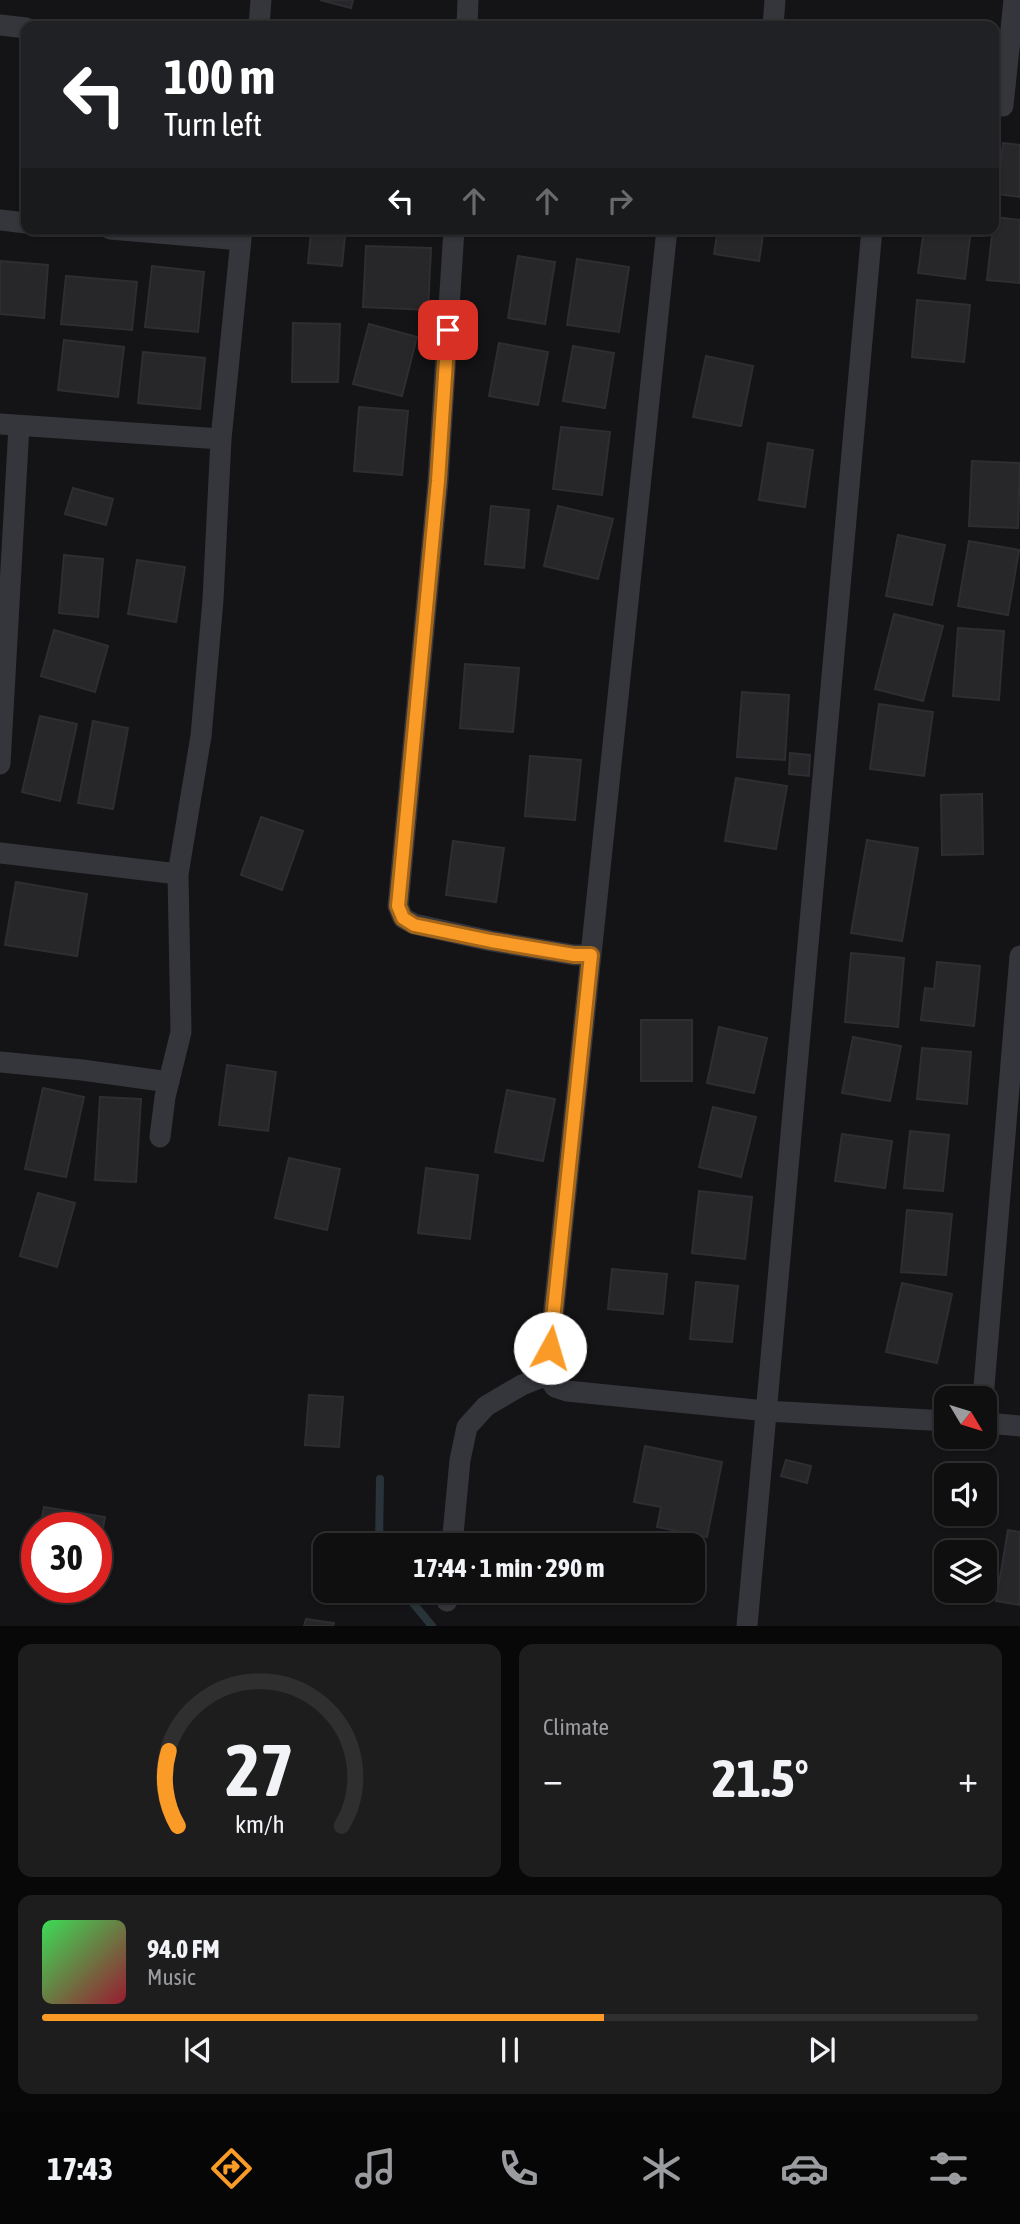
<!DOCTYPE html>
<html lang="en">
<head>
<meta charset="utf-8">
<style>
  :root { --surface:#0f0f10; --page:#1d1d1e; --text:#f1f3f6; --muted:#9b9c9f; --line:#2f2f30; --accent:#fa9b27 }
  body { margin:0; font-family:"Asap Condensed",sans-serif; background:var(--page); color:var(--text); height:100vh; display:flex; flex-direction:column; font-size:26px; white-space:nowrap }
  * { box-sizing:border-box; margin:0 }
  p { font-size:23px; color:var(--muted) }
  .icon { flex:none; width:38px; height:38px; fill:none; stroke:currentColor; stroke-width:2; stroke-linecap:round; stroke-linejoin:round }
  .map { position:relative; height:1626px; overflow:hidden }
  .side { display:flex; flex-direction:column; gap:18px; padding:18px; background:#080809; flex:1 }
  .side>* { flex:none }
  .guide { position:absolute; left:21px; top:21px; width:978px; height:214px; border-radius:14px; box-shadow:0 2px 5px #0004,0 0 0 2px var(--line); background:#202124; color:#fff; overflow:hidden }
  .needle { width:46px; rotate:128deg }
  .fabs { position:absolute; left:934px; top:1386px; display:grid; gap:14px }
  .fabs a { display:grid; place-items:center; width:63px; height:63px; border-radius:14px; background:var(--surface); box-shadow:0 2px 5px #0004,0 0 0 2px var(--line); font-size:35px }
  .speed { position:absolute; left:21px; top:1512px; display:flex; gap:14px; font-size:35px; font-weight:700; text-align:center }
  .speed>* { display:grid; place-content:center; width:91px; height:91px; border-radius:50%; background:var(--surface); box-shadow:0 2px 5px #0004,0 0 0 2px var(--line); line-height:1 }
  .speed .limit { border:10px solid #d22; background:#fff; color:#111 }
  .pin { position:absolute; display:grid; place-items:center; width:60px; height:60px; color:#fff; margin:-30px; border-radius:14px; box-shadow:0 4px 10px #0006 }
  .me { position:absolute; width:77px; margin:-38px; rotate:6deg; stroke-linejoin:round; filter:drop-shadow(0 0 5px #0008) }
  .turn { display:flex; align-items:center; gap:24px; height:147px; padding:0 28px; font-size:32px }
  .turn .icon { width:91px; height:91px; stroke-width:2.5 }
  .turn b { display:block; font-size:49px; line-height:60px }
  .lanes { display:flex; align-items:center; height:66px; padding:0 28px; background:#0003; justify-content:center; gap:35px; direction:ltr }
  .lanes .off { opacity:.35 }
  .big { font-size:52px; font-weight:700; line-height:1.1 }
  .side .tile { flex:1; display:flex; flex-direction:column; justify-content:center; gap:10px; min-width:0; padding:0 24px; border-radius:14px; background:var(--page) }
  .side .dial { align-items:center; gap:0 }
  .dial svg { height:182px; overflow:visible; fill:none; stroke:var(--line); stroke-width:7; stroke-linecap:round; text-anchor:middle }
  .dial text { fill:var(--text); stroke:none }
  .song { display:flex; align-items:center; gap:21px }
  .cover { width:84px; height:84px; border-radius:10px; background:linear-gradient(135deg,hsl(130 70% 55%),hsl(350 70% 35%)) }
  .played { height:7px; border-radius:4px; background:linear-gradient(90deg,var(--accent) 60%,var(--line) 60%) }
  .keys { display:flex; justify-content:space-around; direction:ltr }
  .heat { display:flex; justify-content:space-between; align-items:center; font-size:38px; direction:ltr }
  .side .tiles { flex:1; display:grid; gap:18px; grid-template-columns:1fr 1fr }
  .tile:last-child { grid-column:span 2 }
  .trip { position:absolute; left:313px; top:1533px; width:392px; height:70px; border-radius:14px; background:var(--surface); box-shadow:0 2px 5px #0004,0 0 0 2px var(--line); font-weight:700; line-height:70px; text-align:center }
  .dock { display:flex; height:112px; justify-content:space-around; align-items:center; background:#060606; color:var(--muted) }
  .dock .icon { width:49px; height:49px }
  .dock .selected { color:var(--accent) }
  .dock b { font-size:32px; color:var(--text) }
  .map>svg:first-child { display:block }
  .lines { fill:none; stroke-linecap:round; stroke-linejoin:round }
  .stream { stroke:#29343a; stroke-width:8 }
  .building { fill:#27272a; stroke:#2e2e32; stroke-width:2 }
  .street { stroke:#35363b; stroke-width:21 }
  .route-casing { stroke:#a26519; stroke-width:18 }
  .route { stroke:#fa9b27; stroke-width:12 }
</style>
</head>
<body>
<div class="map">
<svg width="1020" height="1626" viewBox="0 0 1020 1626">
  <rect width="100%" height="100%" fill="#141416"/>
  <g class="lines">
    <path class="stream" d="M379,1545L380,1479
      M403,1591L432,1626"/>
  </g>
  <path class="building" d="M320,0H353L351,8Z
    M1003,143L1020,145V197L997,194Z
    M994,217L1020,220V283L987,280Z
    M718,229H764L759,261L714,254Z
    M924,229H971L965,279L918,273Z
    M311,232L345,236L342,266L308,263Z
    M366,246L431,248L428,310L363,307Z
    M518,256L555,262L545,324L508,318Z
    M577,259L629,267L619,332L567,325Z
    M0,261L48,265L44,318L0,314Z
    M152,266L204,272L198,332L145,327Z
    M66,276L137,282L132,330L61,324Z
    M917,300L970,305L964,362L912,357Z
    M293,323L340,324L338,382H292Z
    M369,324L417,337L402,396L353,384Z
    M64,340L124,347L118,397L58,390Z
    M499,343L548,352L538,405L489,396Z
    M573,346L614,353L605,408L563,401Z
    M143,352L205,358L200,409L138,403Z
    M706,356L753,366L741,426L693,417Z
    M359,407L408,411L402,475L354,471Z
    M561,427L610,432L602,495L553,489Z
    M768,443L813,450L805,507L759,500Z
    M972,461L1020,463L1018,528L969,526Z
    M73,488L113,499L106,525L65,514Z
    M491,506L529,510L524,568L485,564Z
    M558,506L613,519L598,579L544,566Z
    M898,535L945,545L932,605L886,596Z
    M969,541L1019,550L1008,615L958,606Z
    M64,555L103,559L98,617L59,613Z
    M137,560L185,567L176,622L128,614Z
    M894,614L943,626L923,701L875,689Z
    M958,628L1004,631L999,700L953,696Z
    M54,630L108,646L95,692L41,676Z
    M465,664L519,668L513,732L460,728Z
    M742,692L789,695L785,760L737,757Z
    M879,704L933,712L924,776L870,769Z
    M40,716L77,724L60,801L22,792Z
    M93,721L128,728L113,809L78,803Z
    M790,753L810,755L809,776L789,774Z
    M530,756L581,760L575,820L525,816Z
    M736,778L787,786L776,849L725,841Z
    M982,794L983,854L942,855L941,795Z
    M261,817L303,831L282,890L241,875Z
    M867,840L918,848L902,941L851,933Z
    M453,841L504,848L496,902L446,895Z
    M16,882L87,894L77,956L5,945Z
    M851,953L904,958L898,1027L845,1022Z
    M937,962L980,966L974,1026L921,1020L925,988L934,989Z
    M641,1020H692V1081H641Z
    M719,1027L767,1038L754,1093L707,1083Z
    M853,1037L901,1046L890,1101L842,1093Z
    M922,1048L971,1052L967,1104L917,1099Z
    M227,1065L276,1072L268,1131L219,1125Z
    M43,1088L84,1097L66,1177L25,1169Z
    M507,1090L555,1099L543,1161L495,1152Z
    M100,1097L141,1099L136,1182L95,1180Z
    M713,1107L756,1117L741,1177L699,1167Z
    M910,1131L949,1135L943,1191L904,1188Z
    M842,1134L892,1141L885,1188L835,1181Z
    M289,1158L340,1169L327,1230L275,1218Z
    M426,1168L478,1175L470,1239L418,1233Z
    M699,1191L752,1197L745,1259L692,1253Z
    M38,1193L75,1203L57,1267L20,1256Z
    M907,1210L952,1214L946,1275L901,1272Z
    M612,1269L667,1274L663,1314L608,1309Z
    M696,1282L738,1286L732,1342L690,1339Z
    M902,1283L952,1294L937,1363L886,1352Z
    M309,1395L343,1397L339,1447L305,1445Z
    M645,1446L722,1462L707,1537L657,1527L661,1507L634,1502Z
    M786,1460L811,1466L807,1483L781,1476Z
    M44,1507L105,1517L97,1563L96,1528H40Z
    M1008,1530L1020,1532V1605L996,1601Z
    M306,1619L334,1623L333,1626H304Z"/>
  <g class="lines">
    <path class="street" d="M0,25L26,28
      M259,26L261,0
      M467,26L468,0
      M773,26L775,0
      M1003,106L1014,0
      M0,220L26,223
      M110,229L241,240
      M454,229L438,481L398,906L403,918L414,924L491,941L574,955H591
      M667,229L547,1375L555,1387L567,1391L766,1411L947,1421
      M0,424L221,439
      M0,764L19,426
      M0,853L178,874
      M0,1062L82,1070L169,1082
      M160,1137L165,1097L181,1032L178,874L201,736L213,600L221,439L242,229
      M983,1398L1020,956
      M985,1423L1020,1426
      M452,1545L460,1460L467,1427L486,1406L522,1385L547,1375
      M447,1601L448,1591
      M747,1626L872,229"/>
  </g>
  <g class="lines">
    <g class="route-casing">
      <path id="route" d="M448,330L438,481L398,906L403,918L414,925L491,941L574,955H591L550,1348"/>
    </g>
    <use href="#route" class="route"/>
  </g>
</svg>
<div class="fabs">
<a><svg class="needle" viewBox="-14 -14 28 28"><path d="M0-13l5 13h-10z" fill="#e53935"/><path d="M0 13l5-13h-10z" fill="#9b9c9f"/></svg></a>
<a><svg class="icon" aria-label="sound" viewBox="0 0 24 24"><path d="M4 9h4l5-4v14l-5-4H4zM17 9q2 3 0 6"/></svg></a>
<a><svg class="icon" aria-label="layers" viewBox="0 0 24 24"><path d="M12 4l9 5-9 5-9-5zM3 14l9 5 9-5"/></svg></a>
</div>
<div class="speed"><div class="limit">30</div></div>
<div class="pin" style="left:448px;top:330px;background:#d93025"><svg class="icon" aria-label="arrive" viewBox="0 0 24 24"><path d="M6 21V4h12l-3 4 3 4H6"/></svg></div>
<svg class="me" style="left:550px;top:1348px" viewBox="-20 -20 40 40"><circle r="19" fill="#fff"/><path d="M0-13L10 11 0 6-10 11z" fill="#fa9b27"/></svg>
<div class="trip">17:44 · 1 min · 290 m</div>
<div class="guide">
<div class="turn"><svg class="icon" aria-label="left" viewBox="0 0 24 24"><path d="M17 20v-9H6M10 6l-5 5 5 5"/></svg><div><b>100 m</b>Turn left</div></div>
<div class="lanes"><svg class="icon" aria-label="left" viewBox="0 0 24 24"><path d="M17 20v-9H6M10 6l-5 5 5 5"/></svg><svg class="icon off" aria-label="ahead" viewBox="0 0 24 24"><path d="M12 20V5M6 11l6-6 6 6"/></svg><svg class="icon off" aria-label="ahead" viewBox="0 0 24 24"><path d="M12 20V5M6 11l6-6 6 6"/></svg><svg class="icon off" aria-label="right" viewBox="0 0 24 24"><path d="M7 20v-9h11M14 6l5 5-5 5"/></svg></div>
</div>
</div>
<section class="side">
<div class="tiles">
<div class="tile dial"><svg viewBox="0 0 100 80">
<path d="M14 69A42 42 0 1 1 86 69"/>
<path d="M14 69A42 42 0 0 1 10 36" stroke="#fa9b27"/>
<text x="50" y="56" font-size="32" font-weight="700">27</text>
<text x="50" y="72" font-size="11">km/h</text>
</svg></div>
<div class="tile"><p>Climate</p>
<div class="heat"><a>−</a><b class="big">21.5°</b><a>+</a></div>
</div>
<div class="tile">
<div class="song"><i class="cover"></i><div><b>94.0 FM</b><p>Music</p></div></div>
<div class="played"></div>
<div class="keys"><svg class="icon" aria-label="previous" viewBox="0 0 24 24"><path d="M18 5L8 12l10 7zM5 5v14"/></svg><svg class="icon" aria-label="pause" viewBox="0 0 24 24"><path d="M8 5v14M16 5v14"/></svg><svg class="icon" aria-label="next" viewBox="0 0 24 24"><path d="M6 5l10 7-10 7zM19 5v14"/></svg></div>
</div>
</div>
</section>
<nav class="dock">
<b>17:43</b>
<svg class="icon selected" aria-label="directions" viewBox="0 0 24 24"><path d="M12 3l9 9-9 9-9-9zM9 14v-3h6M13 9l2 2-2 2"/></svg>
<svg class="icon" aria-label="music" viewBox="0 0 24 24"><path d="M9 18V5l10-2v13"/><circle cx="6" cy="18" r="3"/><circle cx="16" cy="16" r="3"/></svg>
<svg class="icon" aria-label="phone" viewBox="0 0 24 24"><path d="M5 4h4l2 5-3 2q2 4 5 5l2-3 5 2v4C11 20 4 13 5 4z"/></svg>
<svg class="icon" aria-label="climate" viewBox="0 0 24 24"><path d="M12 3v18M4 7l16 10M4 17L20 7"/></svg>
<svg class="icon" aria-label="car" viewBox="0 0 24 24"><path d="M5 17H2v-5l4-1 3-4h7l3 4 3 1v5h-3M9 17h6M6 11h13"/><circle cx="7" cy="17" r="2"/><circle cx="17" cy="17" r="2"/></svg>
<svg class="icon" aria-label="filters" viewBox="0 0 24 24"><path d="M4 7h16M4 17h16"/><circle cx="9" cy="7" r="2"/><circle cx="15" cy="17" r="2"/></svg>
</nav>
</body>
</html>
